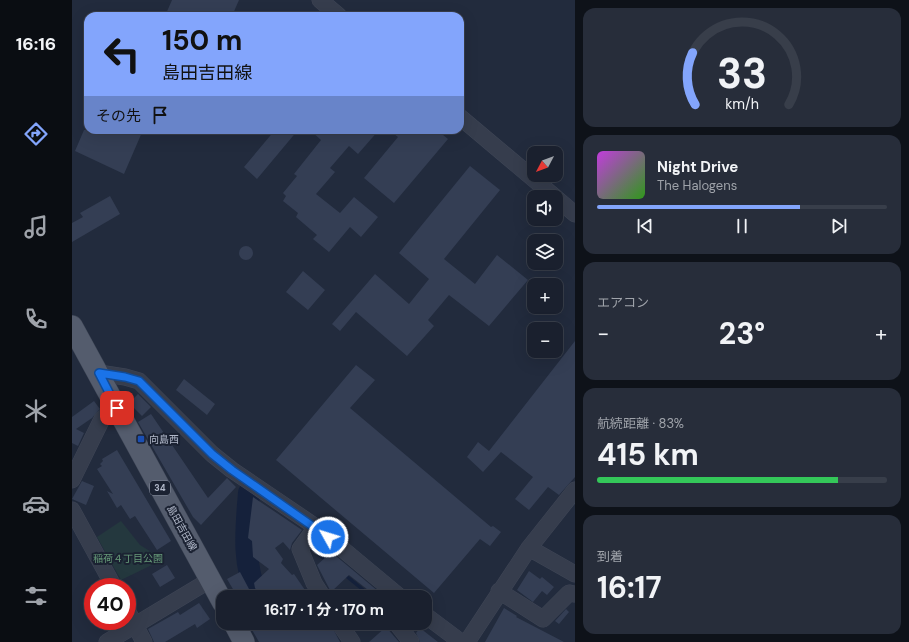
<!DOCTYPE html>
<html lang="ja">
<head>
<meta charset="utf-8">
<style>
  :root { --surface:#1a202e; --page:#272d3a; --text:#f1f3f6; --muted:#9fa3aa; --line:#383e4a; --accent:#83a5fc }
  body { margin:0; font-family:"DM Sans","Noto Sans JP",sans-serif; background:var(--page); color:var(--text); height:100vh; display:flex; flex-direction:column; font-size:15px; white-space:nowrap }
  * { box-sizing:border-box; margin:0 }
  p { font-size:13px; color:var(--muted) }
  .icon { flex:none; width:22px; height:22px; fill:none; stroke:currentColor; stroke-width:2; stroke-linecap:round; stroke-linejoin:round }
  .map { position:relative; flex:1; overflow:hidden }
  .sheet { display:flex; flex-direction:column; gap:8px; padding:8px; background:#0e1219; width:334px }
  .sheet>* { flex:none }
  .hud { position:absolute; left:12px; top:12px; width:380px; height:122px; border-radius:12px; box-shadow:0 4px 16px #0002,0 0 0 1px var(--line); background:#83a5fc; color:#111; overflow:hidden }
  .needle { width:26px; rotate:229deg }
  .controls { position:absolute; left:455px; top:146px; display:grid; gap:8px }
  .controls a { display:grid; place-items:center; width:36px; height:36px; border-radius:8px; background:var(--surface); box-shadow:0 4px 16px #0002,0 0 0 1px var(--line); font-size:20px }
  .speed { position:absolute; left:12px; top:578px; display:flex; gap:8px; font-size:20px; font-weight:700; text-align:center }
  .speed>* { display:grid; place-content:center; width:52px; height:52px; border-radius:50%; background:var(--surface); box-shadow:0 4px 16px #0002,0 0 0 1px var(--line); line-height:1 }
  .speed .limit { border:6px solid #d22; background:#fff; color:#111 }
  .pin { position:absolute; display:grid; place-items:center; width:34px; height:34px; color:#fff; margin:-17px; border-radius:8px; box-shadow:0 2px 6px #0006 }
  .me { position:absolute; width:44px; margin:-22px; rotate:309deg; stroke-linejoin:round; filter:drop-shadow(0 0 3px #0008) }
  .turn { display:flex; align-items:center; gap:14px; height:84px; padding:0 12px; font-size:18px }
  .turn .icon { width:52px; height:52px; stroke-width:2.5 }
  .turn b { display:block; font-size:28px; line-height:34px }
  .then { display:flex; align-items:center; height:38px; padding:0 12px; background:#0003; gap:8px; font-size:15px }
  .big { font-size:30px; font-weight:700; line-height:1.1 }
  .sheet .tile { flex:1; display:flex; flex-direction:column; justify-content:center; gap:6px; min-width:0; padding:0 14px; border-radius:12px; background:var(--page) }
  .sheet .dial { align-items:center; gap:0 }
  .dial svg { height:104px; overflow:visible; fill:none; stroke:var(--line); stroke-width:7; stroke-linecap:round; text-anchor:middle }
  .dial text { fill:var(--text); stroke:none }
  .song { display:flex; align-items:center; gap:12px }
  .cover { width:48px; height:48px; border-radius:6px; background:linear-gradient(135deg,hsl(290 70% 55%),hsl(110 70% 35%)) }
  .played { height:4px; border-radius:2px; background:linear-gradient(90deg,var(--accent) 70%,var(--line) 70%) }
  .keys { display:flex; justify-content:space-around; direction:ltr }
  .heat { display:flex; justify-content:space-between; align-items:center; font-size:22px; direction:ltr }
  .charge { height:6px; border-radius:3px; background:linear-gradient(90deg,#34c759 83%,var(--line) 0) }
  .trip { position:absolute; left:144px; top:590px; width:216px; height:40px; border-radius:12px; background:var(--surface); box-shadow:0 4px 16px #0002,0 0 0 1px var(--line); font-weight:700; line-height:40px; text-align:center }
  main { display:flex; flex:1; min-height:0 }
  .menu { display:flex; flex-direction:column; width:72px; justify-content:space-around; align-items:center; background:#0a0d12; color:var(--muted) }
  .menu .icon { width:28px; height:28px }
  .menu .current { color:var(--accent) }
  .menu b { font-size:18px; color:var(--text) }
  .map>svg:first-child { display:block }
  .green { fill:#24383e }
  .lines { fill:none; stroke-linecap:round; stroke-linejoin:round }
  .stream { stroke:#15213b; stroke-width:3.5 }
  .river { stroke:#15213b; stroke-width:22 }
  .building { fill:#343e54 }
  .minor-casing { stroke:#3f4656; stroke-width:17 }
  .major-casing { stroke:#3f4656; stroke-width:22 }
  .minor { stroke:#363d4d; stroke-width:16 }
  .major { stroke:#545c6d; stroke-width:21 }
  .route-casing { stroke:#114b97; stroke-width:10 }
  .route { stroke:#1a73e8; stroke-width:7 }
  .transit-dot { fill:#1a4fb4; stroke:#1b2232; stroke-width:1.5 }
  .labels { text-anchor:middle; dominant-baseline:central; stroke-width:4; stroke-linejoin:round; paint-order:stroke }
  .shield { fill:#1b2232; stroke:#848b9c; stroke-width:1 }
  .shield-label { font-size:9px; font-weight:bold; fill:#b1b8c9 }
  .poi-label { font-size:10px; fill:#b1b8c9; stroke:#1b2232; text-anchor:start }
  .street-label { font-size:10px; fill:#b1b8c9; stroke:#1b2232 }
  .park-label { font-size:10px; fill:#679b79; stroke:#1b2232 }
</style>
</head>
<body>
<main>
<nav class="menu">
<b>16:16</b>
<svg class="icon current" aria-label="directions" viewBox="0 0 24 24"><path d="M12 3l9 9-9 9-9-9zM9 14v-3h6M13 9l2 2-2 2"/></svg>
<svg class="icon" aria-label="music" viewBox="0 0 24 24"><path d="M9 18V5l10-2v13"/><circle cx="6" cy="18" r="3"/><circle cx="16" cy="16" r="3"/></svg>
<svg class="icon" aria-label="phone" viewBox="0 0 24 24"><path d="M5 4h4l2 5-3 2q2 4 5 5l2-3 5 2v4C11 20 4 13 5 4z"/></svg>
<svg class="icon" aria-label="climate" viewBox="0 0 24 24"><path d="M12 3v18M4 7l16 10M4 17L20 7"/></svg>
<svg class="icon" aria-label="car" viewBox="0 0 24 24"><path d="M5 17H2v-5l4-1 3-4h7l3 4 3 1v5h-3M9 17h6M6 11h13"/><circle cx="7" cy="17" r="2"/><circle cx="17" cy="17" r="2"/></svg>
<svg class="icon" aria-label="filters" viewBox="0 0 24 24"><path d="M4 7h16M4 17h16"/><circle cx="9" cy="7" r="2"/><circle cx="15" cy="17" r="2"/></svg>
</nav>
<div class="map">
<svg width="503" height="642" viewBox="0 0 503 642">
  <rect width="100%" height="100%" fill="#222b3d"/>
  <path class="green" d="M49,521L68,545L81,553L84,563L49,580L25,537Z"/>
  <g class="lines">
    <path class="stream" d="M238,547L255,561
      M273,575L300,597"/>
    <path class="river" d="M177,493C174,529 170,564 186,597"/>
  </g>
  <path class="building" d="M100,0H167L160,16H93Z
    M12,130H71L52,174L3,151Z
    M203,130H226L185,179L172,167Z
    M238,130H307L286,154L277,146L258,168L263,172L244,194L268,213L282,197L306,217L289,237L278,227L257,252L241,239L245,235L224,217L226,213L211,201L214,196L211,193L225,176L222,174L249,140Z
    M317,130H365L376,139L322,203L292,178L326,137Z
    M398,166L428,190L372,259L403,284L425,255L456,280L417,326L377,295L356,320L362,326L335,356L284,312L268,331L260,324L303,274L337,304L357,279L327,253Z
    M38,196L48,214L0,242V223L11,217L8,213Z
    M167 253a7 7 0 1 1 14 0a7 7 0 1 1-14 0Z
    M231,271L253,290L236,310L214,292Z
    M503,341V477L487,495L476,487L457,510L443,499L461,477L429,452L411,472L395,457L406,442L417,451Z
    M284,365L303,380L278,408L419,527L421,526L429,532L418,546L408,539L362,593L204,460Z
    M112,379L143,404L135,415L104,390Z
    M66,394L79,407L70,416L57,403Z
    M22,401L28,409L20,418L4,429L12,433L6,446L0,443V417Z
    M79,414L136,498L155,478L164,487L129,525L121,517L66,422Z
    M45,450L99,541L85,550L63,516L58,519L49,505L45,508L35,491L41,494L25,469L30,466L28,464L31,461L30,459Z
    M10,481L22,486L14,505L0,499Z
    M181,497L230,530L220,543L218,550L211,542L203,548L211,559L209,563L220,575L222,574L235,593L230,597H189L183,588L182,583L197,569L181,557L180,541L176,538Z
    M246,541L313,597H305L277,575L259,592L245,565L255,556L242,546Z
    M95,565L103,578L88,587L80,574Z
    M457,571L468,579L470,577L482,587L475,595L470,591L461,602L445,590Z
    M168,572L177,589L165,596L155,579Z
    M127,603L138,619L125,628L123,624L93,642H82L76,629L106,612L108,615Z
    M432,608L445,616L444,617L492,642H413Z
    M494,609L497,612L487,624L483,621Z
    M176,623H258L268,642H187Z
    M314,627L327,642H297Z
    M348,628L366,642H348L344,633Z"/>
  <g class="lines">
    <g class="minor-casing">
      <path id="minor" d="M248,0L267,16
        M388,117L483,197
        M484,198L503,214
        M27,373L53,377L67,381L140,454L160,470L244,527L328,597
        M0,480L30,419L45,408
        M0,510L42,587
        M244,527L228,549L242,583L251,597
        M457,548L503,574
        M427,591L471,619L497,593L503,594
        M55,610L72,642
        M353,615L389,642
        M267,623L280,642
        M325,624L339,642
        M35,642L138,580
        M395,642L457,548L503,490"/>
    </g>
    <g class="major-casing">
      <path id="major" d="M0,326L151,603
        M162,623L172,642"/>
    </g>
    <use href="#minor" class="minor"/>
    <use href="#major" class="major"/>
  </g>
  <g class="lines">
    <g class="route-casing">
      <path id="route" d="M45,408L27,373L53,377L67,381L140,454L160,470L256,537"/>
    </g>
    <use href="#route" class="route"/>
  </g>
  <rect class="transit-dot" x="65" y="435" width="8" height="8" rx="2"/>
  <g class="labels">
    <rect class="shield" x="78" y="481" width="20" height="14" rx="3"/>
    <g class="shield-label">
      <text x="88" y="488">34</text>
    </g>
    <g class="poi-label">
      <text x="77" y="439">向島西</text>
    </g>
    <g class="street-label">
      <text transform="translate(110 528) rotate(61)">島田吉田線</text>
    </g>
    <g class="park-label">
      <text x="56" y="558">稲荷４丁目公園</text>
    </g>
  </g>
</svg>
<div class="controls">
<a><svg class="needle" viewBox="-14 -14 28 28"><path d="M0-13l5 13h-10z" fill="#e53935"/><path d="M0 13l5-13h-10z" fill="#9fa3aa"/></svg></a>
<a><svg class="icon" aria-label="sound" viewBox="0 0 24 24"><path d="M4 9h4l5-4v14l-5-4H4zM17 9q2 3 0 6"/></svg></a>
<a><svg class="icon" aria-label="layers" viewBox="0 0 24 24"><path d="M12 4l9 5-9 5-9-5zM3 14l9 5 9-5"/></svg></a>
<a>+</a>
<a>−</a>
</div>
<div class="speed"><div class="limit">40</div></div>
<div class="pin" style="left:45px;top:408px;background:#d93025"><svg class="icon" aria-label="arrive" viewBox="0 0 24 24"><path d="M6 21V4h12l-3 4 3 4H6"/></svg></div>
<svg class="me" style="left:256px;top:537px" viewBox="-20 -20 40 40"><circle r="17" fill="#1a73e8" stroke="#fff" stroke-width="3"/><path d="M0-11L8 9 0 5-8 9z" fill="#fff"/></svg>
<div class="trip">16:17 · 1 分 · 170 m</div>
<div class="hud">
<div class="turn"><svg class="icon" aria-label="left" viewBox="0 0 24 24"><path d="M17 20v-9H6M10 6l-5 5 5 5"/></svg><div><b>150 m</b>島田吉田線</div></div>
<div class="then">その先<svg class="icon" aria-label="arrive" viewBox="0 0 24 24"><path d="M6 21V4h12l-3 4 3 4H6"/></svg></div>
</div>
</div>
<section class="sheet">
<div class="tile dial"><svg viewBox="0 0 100 80">
<path d="M14 69A42 42 0 1 1 86 69"/>
<path d="M14 69A42 42 0 0 1 12 29" stroke="#83a5fc"/>
<text x="50" y="56" font-size="32" font-weight="700">33</text>
<text x="50" y="72" font-size="11">km/h</text>
</svg></div>
<div class="tile">
<div class="song"><i class="cover"></i><div><b>Night Drive</b><p>The Halogens</p></div></div>
<div class="played"></div>
<div class="keys"><svg class="icon" aria-label="previous" viewBox="0 0 24 24"><path d="M18 5L8 12l10 7zM5 5v14"/></svg><svg class="icon" aria-label="pause" viewBox="0 0 24 24"><path d="M8 5v14M16 5v14"/></svg><svg class="icon" aria-label="next" viewBox="0 0 24 24"><path d="M6 5l10 7-10 7zM19 5v14"/></svg></div>
</div>
<div class="tile"><p>エアコン</p>
<div class="heat"><a>−</a><b class="big">23°</b><a>+</a></div>
</div>
<div class="tile"><p>航続距離 · 83%</p><b class="big">415 km</b><div class="charge"></div></div>
<div class="tile"><p>到着</p><b class="big">16:17</b></div>
</section>
</main>
</body>
</html>
